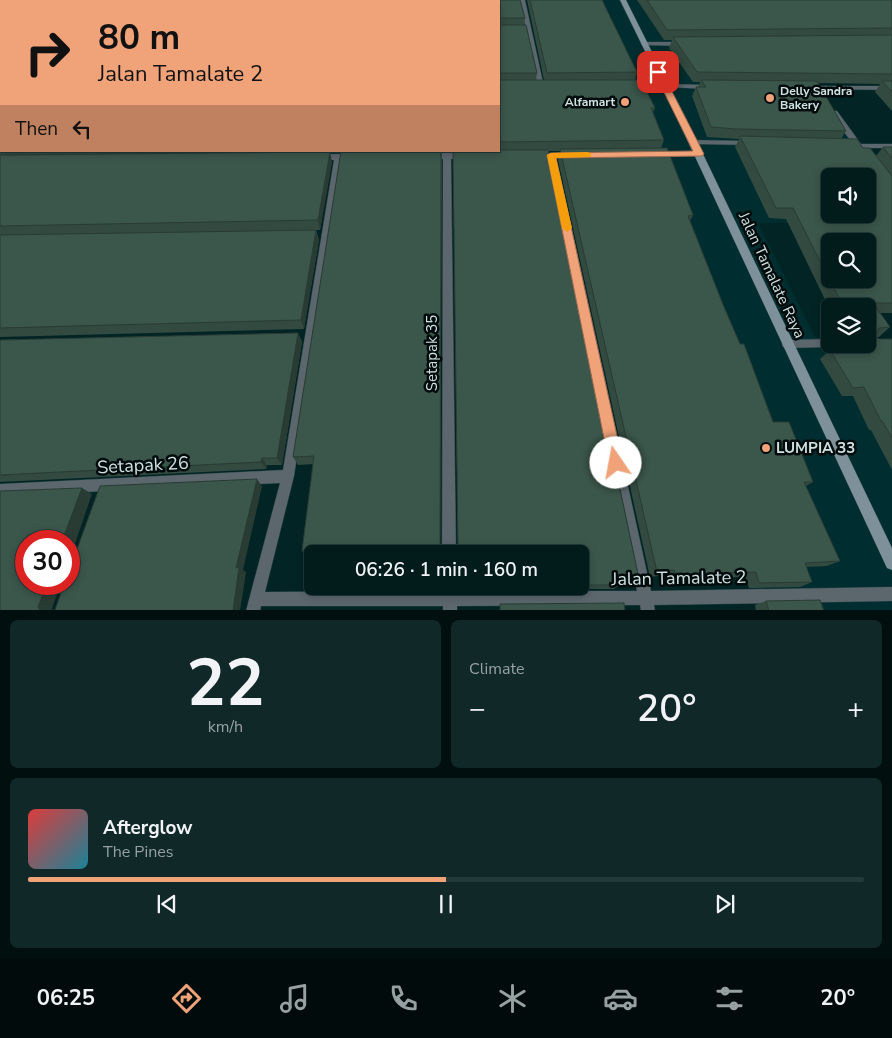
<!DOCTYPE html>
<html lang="en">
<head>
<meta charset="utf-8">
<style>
  :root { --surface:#021b1b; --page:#102828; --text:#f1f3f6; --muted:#96a1a3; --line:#23393a; --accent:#f0a279 }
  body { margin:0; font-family:"Nunito Sans",sans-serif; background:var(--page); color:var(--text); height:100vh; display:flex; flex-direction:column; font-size:19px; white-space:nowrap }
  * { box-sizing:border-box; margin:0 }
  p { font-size:16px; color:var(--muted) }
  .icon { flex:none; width:28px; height:28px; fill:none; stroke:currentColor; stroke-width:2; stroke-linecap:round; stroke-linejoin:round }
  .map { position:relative; height:610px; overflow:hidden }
  .panel { display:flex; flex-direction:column; gap:10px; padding:10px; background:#010f0f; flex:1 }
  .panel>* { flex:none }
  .guide { position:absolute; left:0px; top:0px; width:500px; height:152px; box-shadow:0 2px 8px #0003,0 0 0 1px var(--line); background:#f0a279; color:#111; overflow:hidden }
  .controls { position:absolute; left:821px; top:168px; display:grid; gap:10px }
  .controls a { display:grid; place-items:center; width:55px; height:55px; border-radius:8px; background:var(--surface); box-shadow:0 2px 8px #0003,0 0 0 1px var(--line); font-size:25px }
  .speed { position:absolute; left:15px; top:530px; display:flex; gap:10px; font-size:25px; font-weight:700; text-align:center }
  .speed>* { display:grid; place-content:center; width:65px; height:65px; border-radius:50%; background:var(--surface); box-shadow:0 2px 8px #0003,0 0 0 1px var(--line); line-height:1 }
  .speed .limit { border:8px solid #d22; background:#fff; color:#111 }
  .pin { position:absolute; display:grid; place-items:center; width:42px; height:42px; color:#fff; margin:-21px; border-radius:10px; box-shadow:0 2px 8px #0006 }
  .me { position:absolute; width:55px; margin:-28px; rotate:348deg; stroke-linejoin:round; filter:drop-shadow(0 0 4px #0008) }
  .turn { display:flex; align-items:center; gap:18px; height:105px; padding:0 15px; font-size:22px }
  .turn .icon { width:65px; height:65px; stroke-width:2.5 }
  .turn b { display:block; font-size:35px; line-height:42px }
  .then { display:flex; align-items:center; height:48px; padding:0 15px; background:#0003; gap:10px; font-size:19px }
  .big { font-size:38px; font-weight:600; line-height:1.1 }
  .panel .tile { flex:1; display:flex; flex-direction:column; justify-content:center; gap:8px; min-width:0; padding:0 18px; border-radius:8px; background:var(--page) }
  .panel .dial { align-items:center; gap:0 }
  .dial b { font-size:65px; line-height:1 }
  .song { display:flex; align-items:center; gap:15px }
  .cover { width:60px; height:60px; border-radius:8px; background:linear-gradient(135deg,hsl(0 70% 55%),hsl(190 70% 35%)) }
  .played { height:5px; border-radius:2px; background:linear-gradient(90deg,var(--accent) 50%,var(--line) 50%) }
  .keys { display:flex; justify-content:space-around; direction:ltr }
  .heat { display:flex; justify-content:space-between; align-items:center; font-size:28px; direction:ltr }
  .panel .tiles { flex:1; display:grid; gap:10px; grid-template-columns:1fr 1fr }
  .tile:last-child { grid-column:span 2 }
  .trip { position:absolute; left:304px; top:545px; width:285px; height:50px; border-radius:8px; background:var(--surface); box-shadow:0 2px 8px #0003,0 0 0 1px var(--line); font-weight:600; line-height:50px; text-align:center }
  .menu { display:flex; height:80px; justify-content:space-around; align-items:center; background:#010b0b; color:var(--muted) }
  .menu .icon { width:35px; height:35px }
  .menu .active { color:var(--accent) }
  .menu b { font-size:22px; color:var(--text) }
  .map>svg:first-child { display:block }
  .built { fill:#002e30; fill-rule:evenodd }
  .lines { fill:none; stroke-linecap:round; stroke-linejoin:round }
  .street-casing { stroke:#234242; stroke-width:1 }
  .secondary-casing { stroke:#234242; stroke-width:1 }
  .street { fill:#5b676d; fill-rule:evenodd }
  .secondary { fill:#7e919a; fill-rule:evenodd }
  .wall { fill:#334a40 }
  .shaded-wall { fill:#293c34 }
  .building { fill:#3b564b; stroke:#293c34; fill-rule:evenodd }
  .route { fill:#f0a279; stroke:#9c694f }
  .slow { fill:#f59e0b }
  .poi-dot { fill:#f0a279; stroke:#010b0b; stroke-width:2 }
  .labels { text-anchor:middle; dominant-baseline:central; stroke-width:5; stroke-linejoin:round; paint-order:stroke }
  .far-poi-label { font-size:12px; font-weight:bold; fill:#cfe1e1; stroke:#010b0b; text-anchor:start }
  .street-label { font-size:15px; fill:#cfe1e1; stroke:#010b0b }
  .poi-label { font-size:15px; font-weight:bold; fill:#cfe1e1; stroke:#010b0b; text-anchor:start }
  .near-street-label { font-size:18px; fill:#cfe1e1; stroke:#010b0b }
</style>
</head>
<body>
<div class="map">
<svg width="892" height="611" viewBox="0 0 892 611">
  <rect width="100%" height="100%" fill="#022424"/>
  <path class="built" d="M559,0H691L815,90L892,195V221L758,223L821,349H892V610H757L614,153ZM830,176H868V214H830Z"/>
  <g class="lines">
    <g class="street-casing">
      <path id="street" d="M519,0H525L544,87L543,88L538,87L526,33H499V29H526Z
        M644,42H683L686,44L683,46L642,45L641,44Z
        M665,84L709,85L712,87L709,89L663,87V85Z
        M809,86H892V90L807,89V87Z
        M831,111H837L861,144H892V148H865L864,151H861L857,148H845V144H853L830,113Z
        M690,140L751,141L755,143L751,145L693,144H690Z
        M443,151H451V153H466L470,156L466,159H451L456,554H442L443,159H428L424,156L428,153H443Z
        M655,152H699L703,154L699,156H655Z
        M551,153H571L575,155L571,157L556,158L651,591L892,587V601L654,605L655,611H641L640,605L457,606V611H443V606H261L260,611H246L280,483L0,496V484L283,470L334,160H318L314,157L318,154H353L357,157L356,159L342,160L294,476L265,592L442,591V586H456V591H637L548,158L538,159L534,156L538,153Z
        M830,339V344H835L830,347L787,348L783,347L782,344L783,341L787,340Z"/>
    </g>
    <g class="secondary-casing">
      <path id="secondary" d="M620,0H626L703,154L892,548V570L887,568L663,88L631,89L628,87L631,85L661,84Z"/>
    </g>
    <use href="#street" class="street"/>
    <use href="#secondary" class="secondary"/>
  </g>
  <path class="wall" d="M0,0H520L525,18L524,25H526L537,73L536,80H544L527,0H602L637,72L635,80H641L655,108L653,112L664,140L661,148H667L693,215L690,221L724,307L740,344H744L773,422H789L813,482L806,486L840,561L827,566L806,567L812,582L800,587L749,588L745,577L668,578L667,575L650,577L558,160L560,151H549L638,574L632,578L619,579L620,585L614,589H497V586H580V554H470V550L458,551L453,152L452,151H499V1H1V151H442L440,551L377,554H312V556H307L302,551L313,464L298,465L293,457L341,153H330L332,162L320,230H316L319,240L304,329L0,337Z
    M637,0H892V111L875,92L880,84L818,83L846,131L841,139L863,148L876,156L883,147H892V313H880L890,327L879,337H875L879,339H892V470L871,430H869L853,396H842L820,359L830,350L848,348L846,344H868V306H830V310L786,219L769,218L735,147L739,139L707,137L692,96L696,87H698L700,82H693L669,48L672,40H664Z
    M298,333L302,342L282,465H267L266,469L0,482V340Z
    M766,601L824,611H756L755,605Z"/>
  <path class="shaded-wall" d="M330,152L332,162L320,230L318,220Z
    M316,230L319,240L304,329L301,320Z
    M298,333L302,342L282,465L277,458Z
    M262,458L267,465L266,469L261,462Z
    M257,479L262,486L243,570L246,572L240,611H233L236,568Z
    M82,488L92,494L69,561V541H62Z
    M47,584H61L51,611L40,610L38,607Z"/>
  <path class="building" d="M0,0H520L525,18H500L499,21V1H1V145H0Z
    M530,0H602L637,72L547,73Z
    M647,0H892V28L667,30Z
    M499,24L500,25H526L537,73H500L499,79Z
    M892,35V74L697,72L673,37Z
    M499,80H641L655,108H651L664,140L499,142Z
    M701,80L817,81L846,131L736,129L711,127L696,87H706Z
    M882,81H892V92Z
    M740,136L857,139L863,148H870L892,176V303H873L890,327L879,328L877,333L872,335L879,339H892V438L883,422L881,421L864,387L853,388L830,350L863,347L861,344H868V306H843L793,208H776ZM830,176H868V214H830ZM830,241H868V279H830Z
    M883,147H892V158Z
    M667,148L693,215L688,216L724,307L740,344H744L773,422H789L813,482H804L840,561L805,563L812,582L759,583L756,572L675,574L674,570L657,572L560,149Z
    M499,150H548L638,574L618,576L620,585H580V554H471V545L458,546L453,151H499Z
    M341,151H441L440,546L302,551L314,456L293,457Z
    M330,152L318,220L0,226V155Z
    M316,230L301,320L0,328V235Z
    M298,333L277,458H262L261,462L0,475V340Z
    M257,479L236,568L239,567L233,611H0V491L82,488L62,541H26V584H47L38,607L40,610H55L64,584H69V571L100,486Z
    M820,600L824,611H769L766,601Z
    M624,603L625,611H500V604Z"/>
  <path class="route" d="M655,71L662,72L704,154L702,156L556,158L623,463L621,468L616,470L611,468L609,463L547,155L551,153L693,151L654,72Z"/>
  <path class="slow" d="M587,152L591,153V157L556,158L572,228L567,232L562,228L547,155L551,153Z"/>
  <g class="poi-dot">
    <circle cx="770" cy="98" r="5"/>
    <circle cx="625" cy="102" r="5"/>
    <circle cx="766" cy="448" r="5"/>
  </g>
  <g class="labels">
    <g class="far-poi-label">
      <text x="780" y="91">Delly Sandra<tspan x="780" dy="14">Bakery</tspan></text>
      <text x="615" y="102" text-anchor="end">Alfamart</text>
    </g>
    <g class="street-label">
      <text transform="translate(772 275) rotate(65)">Jalan Tamalate Raya</text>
      <text transform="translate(432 353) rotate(-90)">Setapak 35</text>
    </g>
    <g class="poi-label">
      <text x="776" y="448">LUMPIA 33</text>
    </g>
    <g class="near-street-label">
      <text transform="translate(143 465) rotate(-3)">Setapak 26</text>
      <text transform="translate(679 578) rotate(-1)">Jalan Tamalate 2</text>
    </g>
  </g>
</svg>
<div class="controls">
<a><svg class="icon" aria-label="sound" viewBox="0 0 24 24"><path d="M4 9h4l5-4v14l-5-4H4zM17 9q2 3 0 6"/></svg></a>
<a><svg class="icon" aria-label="search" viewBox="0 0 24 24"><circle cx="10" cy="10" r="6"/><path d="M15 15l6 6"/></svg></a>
<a><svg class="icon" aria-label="layers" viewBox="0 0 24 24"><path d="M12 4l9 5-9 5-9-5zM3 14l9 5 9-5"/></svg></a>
</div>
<div class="speed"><div class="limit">30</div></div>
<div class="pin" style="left:658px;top:72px;background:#d93025"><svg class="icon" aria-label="arrive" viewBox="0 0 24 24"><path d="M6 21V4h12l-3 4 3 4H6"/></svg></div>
<svg class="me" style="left:616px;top:463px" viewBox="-20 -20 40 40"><circle r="19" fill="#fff"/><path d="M0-13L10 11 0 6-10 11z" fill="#f0a279"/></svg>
<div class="trip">06:26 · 1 min · 160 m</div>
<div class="guide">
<div class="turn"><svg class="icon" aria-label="right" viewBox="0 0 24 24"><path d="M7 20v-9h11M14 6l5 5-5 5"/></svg><div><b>80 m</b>Jalan Tamalate 2</div></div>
<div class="then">Then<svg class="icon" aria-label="left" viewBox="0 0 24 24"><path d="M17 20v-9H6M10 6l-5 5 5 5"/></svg></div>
</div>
</div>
<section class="panel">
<div class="tiles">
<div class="tile dial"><b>22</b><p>km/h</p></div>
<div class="tile"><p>Climate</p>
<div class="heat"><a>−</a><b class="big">20°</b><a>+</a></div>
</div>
<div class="tile">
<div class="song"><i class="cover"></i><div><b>Afterglow</b><p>The Pines</p></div></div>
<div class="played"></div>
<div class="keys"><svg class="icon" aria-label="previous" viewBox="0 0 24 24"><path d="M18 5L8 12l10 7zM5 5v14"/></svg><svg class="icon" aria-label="pause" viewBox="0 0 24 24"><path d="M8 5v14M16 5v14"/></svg><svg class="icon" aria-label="next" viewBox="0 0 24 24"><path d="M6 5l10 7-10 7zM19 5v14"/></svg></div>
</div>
</div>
</section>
<nav class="menu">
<b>06:25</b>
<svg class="icon active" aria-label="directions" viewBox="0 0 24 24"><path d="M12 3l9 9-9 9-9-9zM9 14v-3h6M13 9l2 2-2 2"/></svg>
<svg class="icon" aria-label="music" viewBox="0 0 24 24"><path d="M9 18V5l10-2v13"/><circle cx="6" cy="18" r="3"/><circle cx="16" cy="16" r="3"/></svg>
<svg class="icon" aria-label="phone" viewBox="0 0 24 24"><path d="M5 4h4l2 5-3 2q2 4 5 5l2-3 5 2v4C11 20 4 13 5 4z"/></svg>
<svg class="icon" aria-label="climate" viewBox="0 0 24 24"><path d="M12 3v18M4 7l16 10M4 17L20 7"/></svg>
<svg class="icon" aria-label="car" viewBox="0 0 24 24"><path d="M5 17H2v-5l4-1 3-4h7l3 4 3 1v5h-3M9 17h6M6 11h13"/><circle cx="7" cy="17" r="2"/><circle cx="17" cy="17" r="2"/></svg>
<svg class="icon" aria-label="filters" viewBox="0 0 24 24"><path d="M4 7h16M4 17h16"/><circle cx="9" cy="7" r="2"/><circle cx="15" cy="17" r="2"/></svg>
<b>20°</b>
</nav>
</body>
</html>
